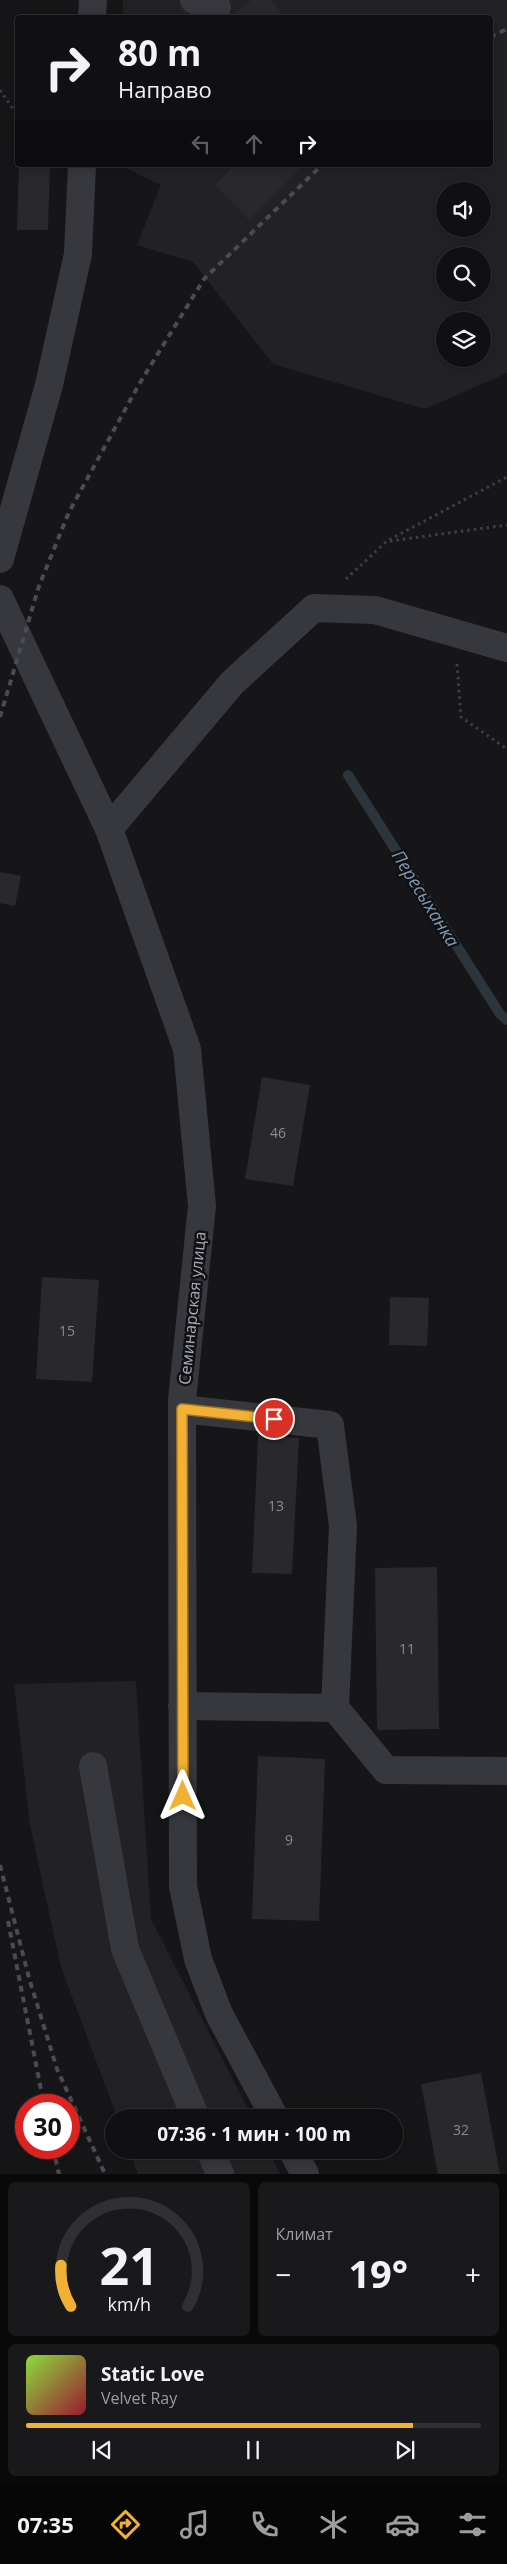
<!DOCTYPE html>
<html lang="ru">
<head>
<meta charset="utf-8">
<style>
  :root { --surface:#101012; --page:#19191b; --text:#f1f3f6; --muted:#9c9d9f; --line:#303032; --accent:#f2b134 }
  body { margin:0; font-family:"Open Sans",sans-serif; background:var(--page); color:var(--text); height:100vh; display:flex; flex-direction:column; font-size:19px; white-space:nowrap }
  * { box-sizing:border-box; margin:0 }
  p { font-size:16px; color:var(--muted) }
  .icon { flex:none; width:28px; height:28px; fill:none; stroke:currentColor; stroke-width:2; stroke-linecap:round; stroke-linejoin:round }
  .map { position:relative; height:2174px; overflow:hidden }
  .sheet { display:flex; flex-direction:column; gap:8px; padding:8px; background:#09090a; flex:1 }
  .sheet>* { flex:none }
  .hud { position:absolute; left:15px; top:15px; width:478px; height:152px; border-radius:5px; box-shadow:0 2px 12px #0003,0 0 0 1px var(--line); background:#101012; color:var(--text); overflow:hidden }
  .controls { position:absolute; left:436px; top:182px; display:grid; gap:10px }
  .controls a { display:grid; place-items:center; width:55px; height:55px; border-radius:50%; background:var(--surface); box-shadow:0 2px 12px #0003,0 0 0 1px var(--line); font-size:25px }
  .speed { position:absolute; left:15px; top:2094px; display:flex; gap:10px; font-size:25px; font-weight:700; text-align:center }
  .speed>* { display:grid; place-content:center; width:65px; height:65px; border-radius:50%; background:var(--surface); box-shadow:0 2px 12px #0003,0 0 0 1px var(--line); line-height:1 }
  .speed .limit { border:8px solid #d22; background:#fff; color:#111 }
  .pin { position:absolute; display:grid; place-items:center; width:42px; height:42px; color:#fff; margin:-21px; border:2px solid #fff; border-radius:50%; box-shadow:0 1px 5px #0007 }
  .me { position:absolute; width:55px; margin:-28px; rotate:0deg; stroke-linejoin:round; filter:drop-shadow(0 0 4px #0008) }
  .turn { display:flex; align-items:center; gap:18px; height:105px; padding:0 20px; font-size:22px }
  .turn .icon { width:65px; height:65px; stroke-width:2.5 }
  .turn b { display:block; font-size:35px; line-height:42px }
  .lanes { display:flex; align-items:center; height:48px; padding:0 20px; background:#0003; justify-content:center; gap:25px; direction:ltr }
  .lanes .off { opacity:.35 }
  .big { font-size:38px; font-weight:700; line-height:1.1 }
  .sheet .tile { flex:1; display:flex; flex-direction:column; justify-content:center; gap:8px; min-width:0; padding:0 18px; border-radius:8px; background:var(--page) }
  .sheet .dial { align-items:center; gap:0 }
  .dial svg { height:130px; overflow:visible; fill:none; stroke:var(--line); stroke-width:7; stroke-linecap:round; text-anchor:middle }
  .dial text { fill:var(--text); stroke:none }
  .song { display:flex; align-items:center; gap:15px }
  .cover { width:60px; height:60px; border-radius:8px; background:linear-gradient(135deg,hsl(90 70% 55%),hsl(350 70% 35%)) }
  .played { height:5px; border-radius:2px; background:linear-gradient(90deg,var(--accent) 85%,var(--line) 85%) }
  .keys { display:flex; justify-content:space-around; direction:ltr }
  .heat { display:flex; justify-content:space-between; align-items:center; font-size:28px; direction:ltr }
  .sheet .tiles { flex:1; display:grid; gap:8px; grid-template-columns:1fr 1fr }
  .tile:last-child { grid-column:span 2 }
  .trip { position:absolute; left:105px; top:2109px; width:298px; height:50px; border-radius:25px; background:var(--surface); box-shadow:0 2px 12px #0003,0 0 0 1px var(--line); font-weight:700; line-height:50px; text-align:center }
  .tab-bar { display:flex; height:80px; justify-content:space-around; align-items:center; background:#060607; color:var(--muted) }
  .tab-bar .icon { width:35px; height:35px }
  .tab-bar .current { color:var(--accent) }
  .tab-bar b { font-size:22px; color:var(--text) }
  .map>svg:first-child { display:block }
  .built { fill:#222225; fill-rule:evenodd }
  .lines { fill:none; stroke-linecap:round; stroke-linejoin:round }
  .stream { stroke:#2c353c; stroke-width:10 }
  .building { fill:#29292c }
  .path { stroke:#3d3f44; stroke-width:3; stroke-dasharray:2.5 4; stroke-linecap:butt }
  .minor { stroke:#37383d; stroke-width:28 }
  .rail { stroke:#4a4c52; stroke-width:4; stroke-dasharray:6 5; stroke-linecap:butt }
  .route-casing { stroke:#9d7322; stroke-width:12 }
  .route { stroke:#f2b134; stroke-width:9 }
  .labels { text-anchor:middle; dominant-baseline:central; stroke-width:5; stroke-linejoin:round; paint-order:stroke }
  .number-label { font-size:14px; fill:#888b94 }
  .street-label { font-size:16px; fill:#a8adb8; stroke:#111113 }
  .water-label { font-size:18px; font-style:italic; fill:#7f9bb3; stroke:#111113 }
</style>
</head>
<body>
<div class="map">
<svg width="507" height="2174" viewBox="0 0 507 2174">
  <rect width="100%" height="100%" fill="#161618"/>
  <path class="built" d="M123,0H507V373L425,409L273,364L193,262L137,245L161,185L120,165H490V18H123ZM445,191H482V229H445ZM445,256H482V294H445ZM445,321H482V359H445Z
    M136,1681L151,1919L252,2117H117L61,1967L30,1825L14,1684Z
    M129,2150H268L280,2174H138Z"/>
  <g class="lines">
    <path class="stream" d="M348,775L500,1014L507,1020"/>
  </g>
  <path class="building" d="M251,0H272L285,18H231Z
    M19,165H50L48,230H17Z
    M234,165H303L249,220L215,185Z
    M0,872L21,876L15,906L0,903Z
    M262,1077L310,1085L293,1186L245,1179Z
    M42,1277L99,1280L92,1382L36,1379Z
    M390,1297L429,1298L427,1346L389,1345Z
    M258,1436L299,1438L292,1574L252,1573Z
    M437,1567L439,1729L377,1730L375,1568Z
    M258,1756L325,1759L319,1921L252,1919Z
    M481,2073L500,2174H438L421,2084Z"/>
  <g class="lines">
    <path class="path" d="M0,90L18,116
      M390,541L507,525
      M346,579L387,541L507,477
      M457,664L461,717L507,749"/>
    <path class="minor" d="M194,0L217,7
      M92,18L93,0
      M0,559L49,385L78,254L82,165
      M0,599L109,829L187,1049L202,1206L182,1400L183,1886L198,1959L219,2014L275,2118
      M109,829L232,683L314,608L375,610L507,648
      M182,1409L330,1425L343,1526L335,1708
      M182,1706L335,1708L386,1770L507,1771
      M93,1766L125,1949L196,2118
      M210,2150L220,2174
      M292,2150L305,2174"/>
    <path class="rail" d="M490,37L507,29
      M0,717L39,586L69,512L138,386L204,279L322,165
      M0,1865L29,1978L57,2069L105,2174
      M8,1921L44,2105
      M53,2148L59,2174"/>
  </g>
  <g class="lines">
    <g class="route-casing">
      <path id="route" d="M183,1796L182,1409L274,1419"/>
    </g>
    <use href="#route" class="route"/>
  </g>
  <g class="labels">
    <g class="number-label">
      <text x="278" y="1132">46</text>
      <text x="67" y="1330">15</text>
      <text x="276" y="1505">13</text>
      <text x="407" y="1648">11</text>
      <text x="289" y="1839">9</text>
      <text x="461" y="2129">32</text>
    </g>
    <g class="street-label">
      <text transform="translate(192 1308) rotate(-84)">Семинарская улица</text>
    </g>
    <g class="water-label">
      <text transform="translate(426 898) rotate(58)">Пересыханка</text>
    </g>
  </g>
</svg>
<div class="controls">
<a><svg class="icon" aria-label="sound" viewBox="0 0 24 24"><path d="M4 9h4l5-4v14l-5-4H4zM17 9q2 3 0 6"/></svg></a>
<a><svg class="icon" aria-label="search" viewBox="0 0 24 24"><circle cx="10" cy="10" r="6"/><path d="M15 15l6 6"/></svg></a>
<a><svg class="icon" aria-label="layers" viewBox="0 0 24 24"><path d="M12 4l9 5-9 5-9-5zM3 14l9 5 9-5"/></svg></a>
</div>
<div class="speed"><div class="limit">30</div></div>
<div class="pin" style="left:274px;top:1419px;background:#d93025"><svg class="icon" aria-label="arrive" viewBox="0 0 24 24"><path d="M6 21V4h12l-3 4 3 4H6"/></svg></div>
<svg class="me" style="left:183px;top:1796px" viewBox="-20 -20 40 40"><path d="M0-17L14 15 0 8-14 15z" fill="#f2b134" stroke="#fff" stroke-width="4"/></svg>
<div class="trip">07:36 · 1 мин · 100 m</div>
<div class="hud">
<div class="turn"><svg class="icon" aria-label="right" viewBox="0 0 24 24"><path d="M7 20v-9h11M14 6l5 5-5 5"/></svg><div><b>80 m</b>Направо</div></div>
<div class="lanes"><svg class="icon off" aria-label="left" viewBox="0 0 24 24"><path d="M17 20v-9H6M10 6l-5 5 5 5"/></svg><svg class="icon off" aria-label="ahead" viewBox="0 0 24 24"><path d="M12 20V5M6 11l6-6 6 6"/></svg><svg class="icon" aria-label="right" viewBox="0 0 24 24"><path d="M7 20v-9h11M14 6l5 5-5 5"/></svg></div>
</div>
</div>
<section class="sheet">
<div class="tiles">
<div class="tile dial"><svg viewBox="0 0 100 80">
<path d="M14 69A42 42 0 1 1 86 69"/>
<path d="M14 69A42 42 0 0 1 8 44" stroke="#f2b134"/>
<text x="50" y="56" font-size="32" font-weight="700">21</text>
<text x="50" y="72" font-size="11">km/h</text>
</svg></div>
<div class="tile"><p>Климат</p>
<div class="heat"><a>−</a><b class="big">19°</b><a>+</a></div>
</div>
<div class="tile">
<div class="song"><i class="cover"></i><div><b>Static Love</b><p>Velvet Ray</p></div></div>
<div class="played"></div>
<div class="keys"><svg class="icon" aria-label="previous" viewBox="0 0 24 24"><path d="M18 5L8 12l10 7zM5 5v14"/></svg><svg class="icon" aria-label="pause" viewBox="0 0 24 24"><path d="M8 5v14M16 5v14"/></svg><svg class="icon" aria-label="next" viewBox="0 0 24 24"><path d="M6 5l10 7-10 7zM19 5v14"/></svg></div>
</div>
</div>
</section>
<nav class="tab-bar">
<b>07:35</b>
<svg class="icon current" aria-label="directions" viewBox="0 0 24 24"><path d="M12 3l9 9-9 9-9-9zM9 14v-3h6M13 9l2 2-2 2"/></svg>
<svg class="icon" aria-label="music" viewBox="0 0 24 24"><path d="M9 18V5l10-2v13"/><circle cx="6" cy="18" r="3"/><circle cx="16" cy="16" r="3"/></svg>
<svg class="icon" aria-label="phone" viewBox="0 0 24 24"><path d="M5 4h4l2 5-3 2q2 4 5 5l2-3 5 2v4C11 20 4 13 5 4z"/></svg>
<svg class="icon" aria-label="climate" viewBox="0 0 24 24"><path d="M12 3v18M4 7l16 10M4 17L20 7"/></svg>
<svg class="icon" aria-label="car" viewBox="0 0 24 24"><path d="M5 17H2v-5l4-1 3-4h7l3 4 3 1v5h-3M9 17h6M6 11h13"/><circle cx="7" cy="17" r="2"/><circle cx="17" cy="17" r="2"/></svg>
<svg class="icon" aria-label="filters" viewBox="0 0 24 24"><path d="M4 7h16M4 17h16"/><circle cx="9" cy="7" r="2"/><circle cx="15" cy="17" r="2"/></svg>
</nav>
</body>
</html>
